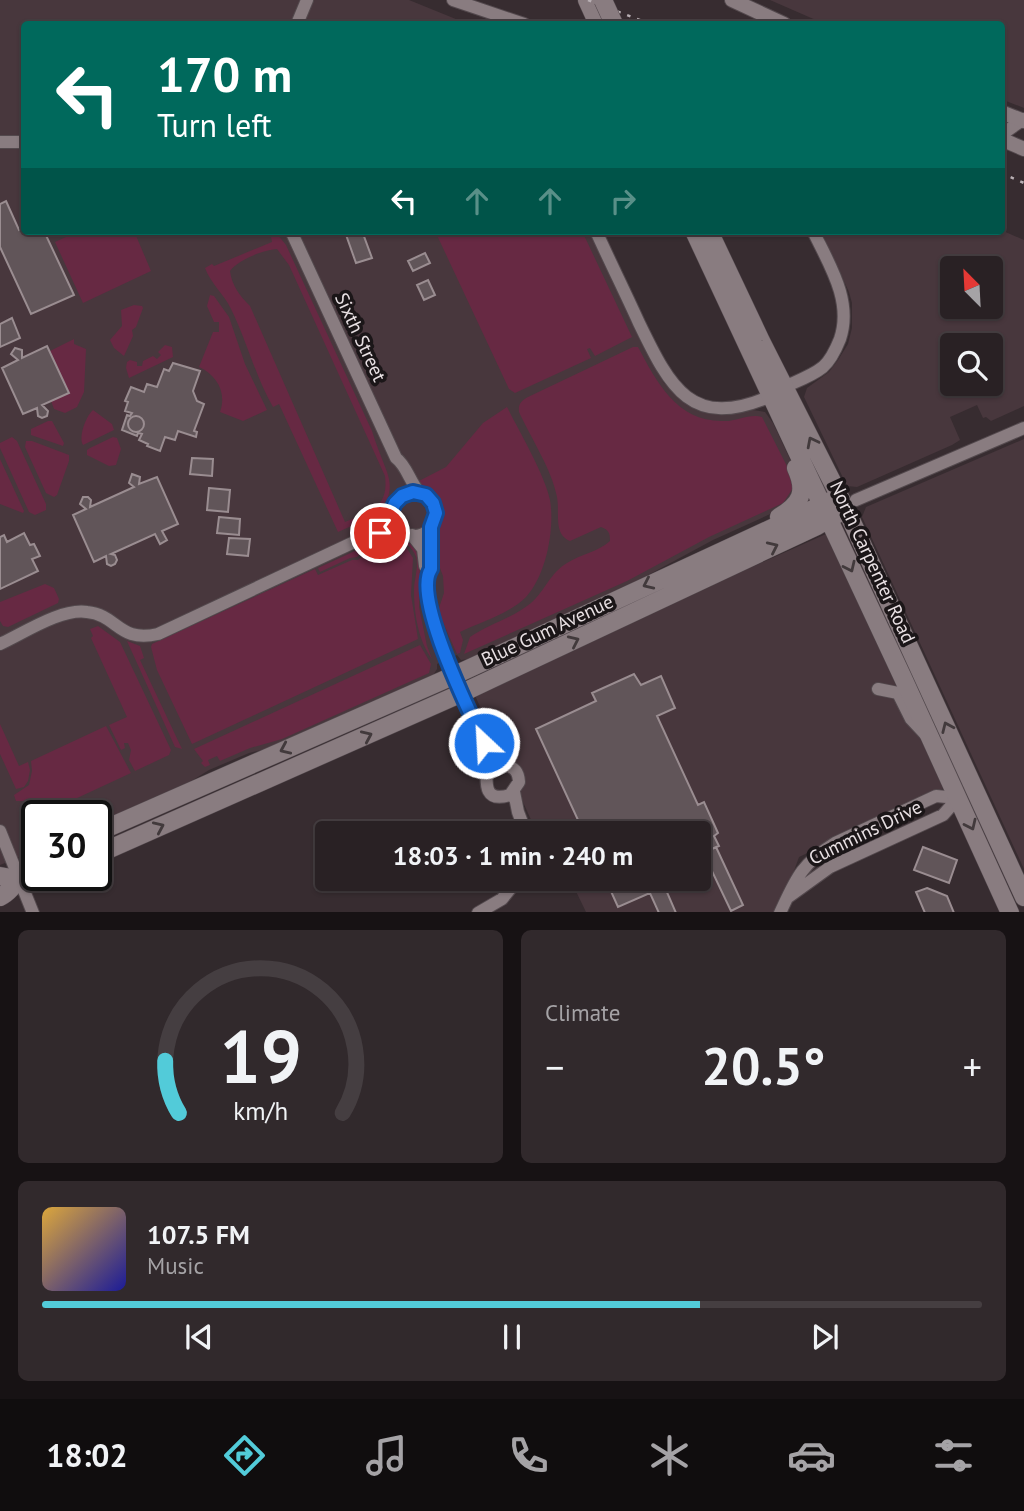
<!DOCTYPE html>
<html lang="en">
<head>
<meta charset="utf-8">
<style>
  :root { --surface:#292124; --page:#31292c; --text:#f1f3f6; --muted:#a5a3a6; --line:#453e41; --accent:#52cbd9 }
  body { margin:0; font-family:"PT Sans",sans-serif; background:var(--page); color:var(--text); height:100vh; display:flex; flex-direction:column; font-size:26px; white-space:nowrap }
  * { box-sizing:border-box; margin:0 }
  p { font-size:23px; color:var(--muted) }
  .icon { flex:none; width:38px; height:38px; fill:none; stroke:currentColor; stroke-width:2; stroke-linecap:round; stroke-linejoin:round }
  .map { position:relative; height:912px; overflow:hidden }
  .sheet { display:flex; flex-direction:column; gap:18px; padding:18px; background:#171214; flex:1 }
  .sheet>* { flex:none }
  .banner { position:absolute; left:21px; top:21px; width:984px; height:214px; border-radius:7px; box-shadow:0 2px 5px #0004,0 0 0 2px var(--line); background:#00695c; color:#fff; overflow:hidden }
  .needle { width:46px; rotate:336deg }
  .buttons { position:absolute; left:940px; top:256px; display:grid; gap:14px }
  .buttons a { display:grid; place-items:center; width:63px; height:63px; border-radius:7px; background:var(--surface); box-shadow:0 2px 5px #0004,0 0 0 2px var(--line); font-size:35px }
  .speed { position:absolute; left:21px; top:800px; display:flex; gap:14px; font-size:35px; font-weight:700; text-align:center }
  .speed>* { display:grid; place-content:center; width:91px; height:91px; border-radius:50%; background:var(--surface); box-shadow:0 2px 5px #0004,0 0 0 2px var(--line); line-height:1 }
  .speed .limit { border:4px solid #111; border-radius:10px; background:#fff; color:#111 }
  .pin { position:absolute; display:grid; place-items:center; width:60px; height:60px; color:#fff; margin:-30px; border:4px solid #fff; border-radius:50%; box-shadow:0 2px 7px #0007 }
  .me { position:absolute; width:77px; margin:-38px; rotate:335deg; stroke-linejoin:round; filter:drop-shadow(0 0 5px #0008) }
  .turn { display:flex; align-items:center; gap:24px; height:147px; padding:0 21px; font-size:32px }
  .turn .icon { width:91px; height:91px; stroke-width:2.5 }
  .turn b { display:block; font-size:49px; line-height:60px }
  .lanes { display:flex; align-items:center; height:66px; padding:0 21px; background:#0003; justify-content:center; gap:35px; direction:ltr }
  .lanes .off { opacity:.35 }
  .big { font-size:52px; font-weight:700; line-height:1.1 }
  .sheet .widget { flex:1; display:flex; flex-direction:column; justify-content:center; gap:10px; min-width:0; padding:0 24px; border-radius:10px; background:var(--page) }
  .sheet .dial { align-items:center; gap:0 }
  .dial svg { height:182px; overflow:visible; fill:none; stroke:var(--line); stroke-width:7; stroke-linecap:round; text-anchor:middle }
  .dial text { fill:var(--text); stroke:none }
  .song { display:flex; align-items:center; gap:21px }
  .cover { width:84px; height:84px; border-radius:10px; background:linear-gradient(135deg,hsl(40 70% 55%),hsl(240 70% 35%)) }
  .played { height:7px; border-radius:4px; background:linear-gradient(90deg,var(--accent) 70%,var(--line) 70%) }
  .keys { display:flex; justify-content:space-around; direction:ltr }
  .heat { display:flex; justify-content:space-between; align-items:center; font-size:38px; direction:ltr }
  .sheet .tiles { flex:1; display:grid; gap:18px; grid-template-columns:1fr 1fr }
  .widget:last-child { grid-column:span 2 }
  .trip { position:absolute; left:315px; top:821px; width:396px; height:70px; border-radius:7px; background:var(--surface); box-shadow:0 2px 5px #0004,0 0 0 2px var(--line); font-weight:700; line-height:70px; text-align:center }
  .dock { display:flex; height:112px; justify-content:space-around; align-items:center; background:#100d0e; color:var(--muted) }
  .dock .icon { width:49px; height:49px }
  .dock .on { color:var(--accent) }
  .dock b { font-size:32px; color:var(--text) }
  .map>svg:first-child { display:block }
  .built { fill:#48373d; fill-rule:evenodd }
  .green { fill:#672943; fill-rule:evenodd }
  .building { fill:#615559; stroke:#9a8d91; stroke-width:2 }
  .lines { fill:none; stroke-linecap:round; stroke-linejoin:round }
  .minor-casing { stroke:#53494d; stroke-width:14 }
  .tertiary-casing { stroke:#53494d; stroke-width:16 }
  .secondary-casing { stroke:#53494d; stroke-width:19 }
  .minor { stroke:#897c80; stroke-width:12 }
  .tertiary { stroke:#897c80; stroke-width:14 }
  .secondary { stroke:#897c80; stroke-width:18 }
  .rail { stroke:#b8afb3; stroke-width:2.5; stroke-dasharray:3.5 7; stroke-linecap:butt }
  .secondary-bridge-casing { stroke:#53494d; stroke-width:19; stroke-linecap:butt }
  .secondary-bridge { stroke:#897c80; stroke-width:18 }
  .oneway { stroke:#423a3c }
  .route-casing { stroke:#114b97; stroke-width:18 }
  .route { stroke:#1a73e8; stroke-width:12 }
  .labels { text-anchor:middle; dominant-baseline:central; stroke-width:7; stroke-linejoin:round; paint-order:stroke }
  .street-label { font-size:19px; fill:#e8e0e3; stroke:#1b1618 }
</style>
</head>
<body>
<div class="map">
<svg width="1024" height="913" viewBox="0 0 1024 913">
  <rect width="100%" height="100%" fill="#372c30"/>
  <path class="built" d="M0,0H409L468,24H24V231H591L640,341L664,383L687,404L700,410L723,415L753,410L765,412L773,423L796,472L798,491L777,511L713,540L637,581L469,659L461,660L457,655L437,664V669L432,677L274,747L249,753L209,770L185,785L96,824V816H37V850L0,865Z
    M770,0H1024V108L1001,99V24H825Z
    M1001,230L1024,240V406L991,421L986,417L983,418L977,405L950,417L960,440L952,445L857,487L847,486L804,397L807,388L829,372L838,360L848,344L852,328V303L849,292L821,231ZM952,268H990V306H952ZM952,345H990V383H952Z
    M1024,439V869L862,517L866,507Z
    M826,534L944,788L799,857L779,912H586L570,879L698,878V833H537L473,691Z"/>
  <path class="green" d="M79,231H134L151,271L83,303L55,242Z
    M435,231H582L632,337L595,356L590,348L587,349L591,358L515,393L509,389Z
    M277,234L286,245L372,431C376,445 382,458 387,472C400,509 364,520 338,532L279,404L273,407C255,376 247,341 231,309C224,294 211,284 205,268L212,264L214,266L272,242L271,237ZM277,249L289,265L385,476C389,508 370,511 345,522L250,306C240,296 232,286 230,271C238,260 263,250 277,249Z
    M210,295L214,296L229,317L245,364L267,410L243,421L220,412C227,393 217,375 199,367L213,332H219V322H214L207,306Z
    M134,305L142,306L143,308L136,327L132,330L133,336L124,356L114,348L110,340L122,326L121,310Z
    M74,339V344L86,349L84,392L77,407L65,413L54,409L51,401L69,392L50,351Z
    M165,345L172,347L173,357L129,378L126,368L127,362L130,360L137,362V366H142L143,361L153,356L157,359L161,355L158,352Z
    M633,347H638C657,383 678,423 725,421C737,421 751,413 762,417L793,478V488L783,503L709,537L627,581L464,654L470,637C489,624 513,618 531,603C545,591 550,573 567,563C581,554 598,552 610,541C610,533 609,530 601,527L570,541C553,534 560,513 557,497C552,470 531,438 519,412C518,404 521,401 528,397Z
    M507,407C519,431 545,475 550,500C555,529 546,576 526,597C509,614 481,622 460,632L463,640L460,653L457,654L438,611L444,593L443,576L437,560L436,532L440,509L435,497L417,482L446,467L483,423Z
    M93,410L112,424L114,430L83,445C78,437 86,416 93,410Z
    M48,421H52L64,443L63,446L31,435V429Z
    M12,437L17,441L46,504V510L35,515L29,512L0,448V443Z
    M113,437L117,438L121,449L116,465L109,466L87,455V450L90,448Z
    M26,441H32L69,455V461L57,495L54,497L46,493L25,447Z
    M0,459L24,511L23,513L0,504Z
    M399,536L412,543L417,549L420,564L419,607L427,646L432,659C418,640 414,613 414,590C414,580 419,567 416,557C412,544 398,537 385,541C376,545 363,550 357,557L350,558L320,572L318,568L381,539Z
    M395,543L406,547L413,558L411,595L418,639L192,744L157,670L151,647L152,644L315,569L318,575L352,560H358C366,551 383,544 395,543Z
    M45,584L54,588L59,599L58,603L8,627L3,626L0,621V602Z
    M98,626L120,642L171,750L169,755L135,771L129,760L131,750L128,743H124L125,748L121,750L109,725L127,717L91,638L93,636L90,629Z
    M127,641L140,646L144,658L140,660L182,749L175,747Z
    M420,645L431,664L429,673L282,739L250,748L220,761L217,756L208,760L210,765L205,767L201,763L203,761L194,749Z
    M0,724L19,766L28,762L30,770L28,781L24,787L16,789L0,754Z
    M106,726L131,773L34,818L29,808L21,811L20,809L26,805L25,801H16L14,795L29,785L32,771L31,761Z"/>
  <path class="building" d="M6,201L19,230L24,228V231H44L74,295L31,314L0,247V204Z
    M348,231H362L372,258L356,263L345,232Z
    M425,253L430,263L413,271L408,261Z
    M428,280L435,295L424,300L417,285Z
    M12,318L20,338L0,347V324Z
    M47,346L69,393L42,405L48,411L47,416L42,418L38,416L37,408L23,414L2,368L18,360L11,354L15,348L22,350V358Z
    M173,363L200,371L193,391L197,401L204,404L194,431L197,432L196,437L178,431L175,440L165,437L160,451L147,446L148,444L139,440L142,434L138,433L137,436L122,430L127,415L130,416L132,413L125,411L128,402L125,401L131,387L144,392L147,384L157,387L164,369L169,371Z
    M128 424a8 8 0 1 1 16 0a8 8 0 1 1-16 0Z
    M192,458L213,459L212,476L190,474Z
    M132,474L140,477L139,484L157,477L178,524L162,531L167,540L160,544L155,534L111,554L115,555L117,560L115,564L111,566L107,564L106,556L94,562L73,515L86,509L80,504L83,497H88L91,500L90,507L134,487L129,483Z
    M209,488L230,490L228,512L207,510Z
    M219,517L240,519L239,535L217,533Z
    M24,533L30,545L34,544L40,556L32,559L38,571L0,589V537L4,535L7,542Z
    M229,538L250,539L248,556L227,554Z
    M634,674L641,685L661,676L675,708L657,716L698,805L704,802L718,833L714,836L719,846L698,855V833H584L536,729L596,701L592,693Z
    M716,847L743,905L731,911L711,869L698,875V855Z
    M923,847L957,860L949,883L914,870Z
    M605,878H648L644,880L650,893L618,907Z
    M646,878H690L666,890L676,913H659L644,880Z
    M927,888L947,896L954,913H925L916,892Z"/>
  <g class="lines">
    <g class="minor-casing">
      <path id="minor" d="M453,0L524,24
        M297,24L307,0
        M1001,135L1024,119
        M0,142H24
        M291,231L396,458C407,466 410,483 420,493
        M596,231C610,262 625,292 639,323C670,387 691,431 771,396
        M784,387C797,381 812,376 823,367C831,360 836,349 840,339C853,301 829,264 813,231
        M392 514a22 22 0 1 1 44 0a22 22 0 1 1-44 0Z
        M856,500L1024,428
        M431,527V569C413,595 461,693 474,721C480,733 485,743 487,756C489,772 477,805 510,795L519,782C518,767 511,768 501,762C495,758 489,748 484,743
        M412,535L423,549L425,566
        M0,644C24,633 61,608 87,612C118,615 118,643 158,634L367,536C380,537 389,529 402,532
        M878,689L898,693L911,719L925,734
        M514,792L518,812L526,833
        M0,831L33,913
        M787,898L830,867L943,815L958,798
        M478,913L502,899L519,878
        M780,913C796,879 801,864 835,843L936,796L958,798"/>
    </g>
    <g class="tertiary-casing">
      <path id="tertiary" d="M732,0L784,24
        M1001,112L1024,121
        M1001,139L1024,149"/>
    </g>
    <g class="secondary-casing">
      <path id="secondary" d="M587,0L598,24
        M694,231L903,678L1010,913
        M709,231L761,341L846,509L1024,897
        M779,517C801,504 807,492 796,468
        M96,833L455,675L839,497
        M96,855L462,693L817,526L846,509
        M0,876L34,882L50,875
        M0,897C17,889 20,868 37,860"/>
    </g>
    <use href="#minor" class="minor"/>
    <use href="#tertiary" class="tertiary"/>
    <use href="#secondary" class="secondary"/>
    <path class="rail" d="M588,0L650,24
      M1001,173L1024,183"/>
    <g class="secondary-bridge-casing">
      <path id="secondary-bridge" d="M603,0L614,24"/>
    </g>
    <use href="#secondary-bridge" class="secondary-bridge"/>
  </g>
  <defs><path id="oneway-chevron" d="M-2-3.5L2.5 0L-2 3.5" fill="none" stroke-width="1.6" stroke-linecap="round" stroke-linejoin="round" transform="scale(1.75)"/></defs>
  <g class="oneway">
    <use href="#oneway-chevron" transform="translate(812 442) rotate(-117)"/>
    <use href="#oneway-chevron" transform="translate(773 547) rotate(-25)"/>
    <use href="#oneway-chevron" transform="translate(850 567) rotate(65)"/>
    <use href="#oneway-chevron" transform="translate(648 584) rotate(155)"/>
    <use href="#oneway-chevron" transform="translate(574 641) rotate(-25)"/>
    <use href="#oneway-chevron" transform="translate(947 727) rotate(-114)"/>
    <use href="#oneway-chevron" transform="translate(367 736) rotate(-24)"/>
    <use href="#oneway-chevron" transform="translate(285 749) rotate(156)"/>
    <use href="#oneway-chevron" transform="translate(971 825) rotate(65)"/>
    <use href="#oneway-chevron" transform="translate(159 827) rotate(-24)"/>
  </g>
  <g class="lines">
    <g class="route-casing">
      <path id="route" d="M380,533L372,537L368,536L387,520L395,503L402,496L413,492L426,495L433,503L436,513L431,527V569C412,597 470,712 484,743"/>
    </g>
    <use href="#route" class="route"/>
  </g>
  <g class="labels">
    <g class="street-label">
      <text transform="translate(361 337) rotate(65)">Sixth Street</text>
      <text transform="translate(873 562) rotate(65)">North Carpenter Road</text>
      <text transform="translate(547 630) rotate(-25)">Blue Gum Avenue</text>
      <text transform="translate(865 832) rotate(-26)">Cummins Drive</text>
    </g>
  </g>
</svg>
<div class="buttons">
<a><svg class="needle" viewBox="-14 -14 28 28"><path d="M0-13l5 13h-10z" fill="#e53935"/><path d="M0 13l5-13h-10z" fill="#a5a3a6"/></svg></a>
<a><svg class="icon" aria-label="search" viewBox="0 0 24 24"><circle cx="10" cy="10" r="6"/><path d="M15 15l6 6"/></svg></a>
</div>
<div class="speed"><div class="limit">30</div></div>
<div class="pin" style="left:380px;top:533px;background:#d93025"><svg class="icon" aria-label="arrive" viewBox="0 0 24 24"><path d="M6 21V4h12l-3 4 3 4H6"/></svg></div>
<svg class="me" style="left:484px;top:743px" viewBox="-20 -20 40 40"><circle r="17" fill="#1a73e8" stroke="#fff" stroke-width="3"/><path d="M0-11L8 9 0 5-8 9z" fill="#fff"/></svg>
<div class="trip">18:03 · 1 min · 240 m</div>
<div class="banner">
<div class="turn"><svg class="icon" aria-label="left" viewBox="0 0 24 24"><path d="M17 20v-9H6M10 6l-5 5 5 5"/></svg><div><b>170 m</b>Turn left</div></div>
<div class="lanes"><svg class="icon" aria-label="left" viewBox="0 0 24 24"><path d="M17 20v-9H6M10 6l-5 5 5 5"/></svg><svg class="icon off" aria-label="ahead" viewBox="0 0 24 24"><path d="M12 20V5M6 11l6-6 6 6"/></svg><svg class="icon off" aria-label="ahead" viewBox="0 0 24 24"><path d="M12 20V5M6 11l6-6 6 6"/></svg><svg class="icon off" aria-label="right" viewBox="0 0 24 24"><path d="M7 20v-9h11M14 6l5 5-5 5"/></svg></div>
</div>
</div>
<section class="sheet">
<div class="tiles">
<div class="widget dial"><svg viewBox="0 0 100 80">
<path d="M14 69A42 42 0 1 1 86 69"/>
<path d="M14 69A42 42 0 0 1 8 46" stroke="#52cbd9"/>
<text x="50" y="56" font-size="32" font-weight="700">19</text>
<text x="50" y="72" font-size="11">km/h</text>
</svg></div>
<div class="widget"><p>Climate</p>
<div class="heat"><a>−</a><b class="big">20.5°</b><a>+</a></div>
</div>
<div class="widget">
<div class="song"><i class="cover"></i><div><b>107.5 FM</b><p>Music</p></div></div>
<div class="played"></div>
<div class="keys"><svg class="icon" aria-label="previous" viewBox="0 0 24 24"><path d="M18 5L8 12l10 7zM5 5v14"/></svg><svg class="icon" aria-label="pause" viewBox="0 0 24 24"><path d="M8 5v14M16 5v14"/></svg><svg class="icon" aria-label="next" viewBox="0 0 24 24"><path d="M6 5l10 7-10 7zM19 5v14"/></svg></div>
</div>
</div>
</section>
<nav class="dock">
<b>18:02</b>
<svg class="icon on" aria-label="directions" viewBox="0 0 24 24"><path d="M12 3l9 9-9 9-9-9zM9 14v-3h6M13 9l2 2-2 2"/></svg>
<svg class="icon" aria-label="music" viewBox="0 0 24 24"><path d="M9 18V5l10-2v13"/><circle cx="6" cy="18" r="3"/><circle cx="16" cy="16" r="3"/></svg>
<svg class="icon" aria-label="phone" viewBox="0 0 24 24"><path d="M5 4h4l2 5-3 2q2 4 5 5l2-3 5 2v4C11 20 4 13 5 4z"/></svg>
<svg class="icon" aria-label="climate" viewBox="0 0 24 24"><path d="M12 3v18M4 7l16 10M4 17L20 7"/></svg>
<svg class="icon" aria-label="car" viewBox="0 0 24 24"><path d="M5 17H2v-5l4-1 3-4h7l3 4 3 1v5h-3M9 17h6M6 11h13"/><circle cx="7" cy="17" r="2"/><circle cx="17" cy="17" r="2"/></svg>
<svg class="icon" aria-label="filters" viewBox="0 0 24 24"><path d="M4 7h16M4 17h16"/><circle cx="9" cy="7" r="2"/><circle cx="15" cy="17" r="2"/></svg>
</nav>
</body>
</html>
